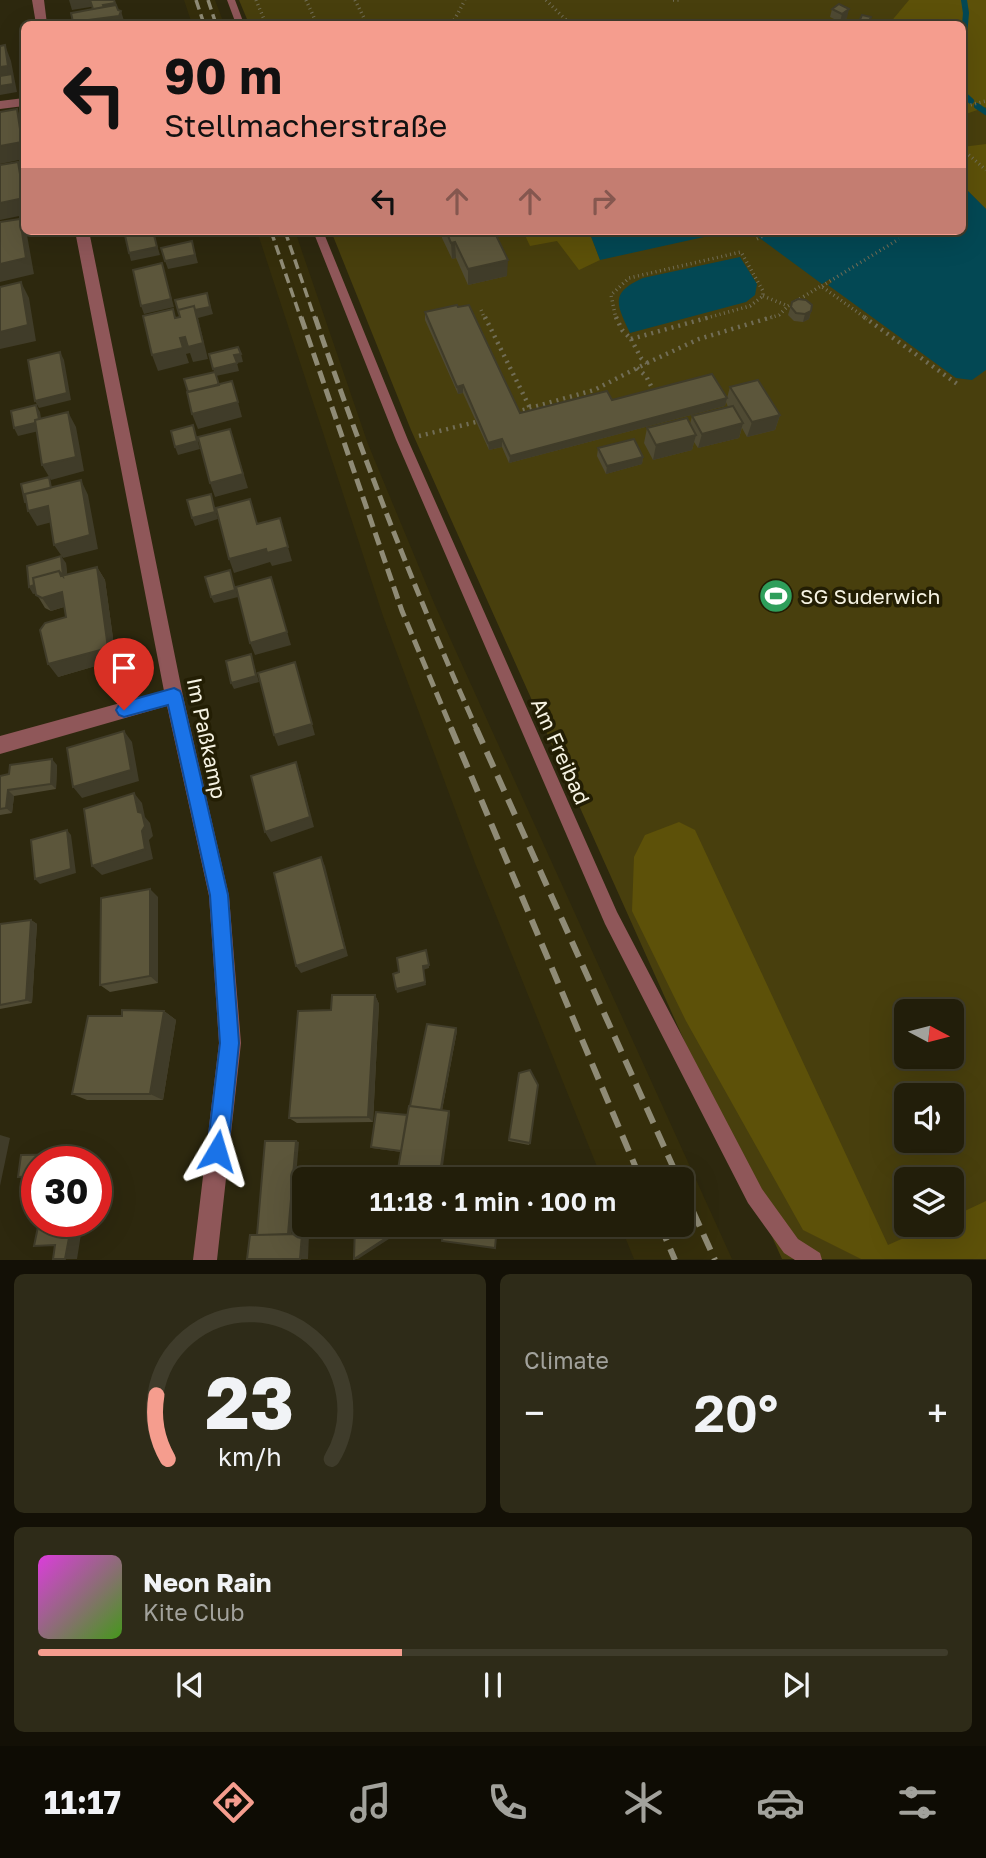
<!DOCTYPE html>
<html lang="en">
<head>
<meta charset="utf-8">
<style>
  :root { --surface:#221e0a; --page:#2e2b18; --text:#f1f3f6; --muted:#a2a29c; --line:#3f3c2b; --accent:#f59d8e }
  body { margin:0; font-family:"Golos Text",sans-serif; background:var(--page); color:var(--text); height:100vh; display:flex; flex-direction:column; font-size:26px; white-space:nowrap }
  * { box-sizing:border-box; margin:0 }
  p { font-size:23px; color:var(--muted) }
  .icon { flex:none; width:38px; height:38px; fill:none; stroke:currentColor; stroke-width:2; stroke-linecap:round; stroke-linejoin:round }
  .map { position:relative; height:1260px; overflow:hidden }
  .drawer { display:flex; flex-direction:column; gap:14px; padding:14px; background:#131006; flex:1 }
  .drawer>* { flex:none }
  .banner { position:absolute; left:21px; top:21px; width:945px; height:214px; border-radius:10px; box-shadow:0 7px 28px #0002,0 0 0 2px var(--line); background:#f59d8e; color:#111; overflow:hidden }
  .needle { width:46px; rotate:97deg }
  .fabs { position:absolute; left:894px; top:999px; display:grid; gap:14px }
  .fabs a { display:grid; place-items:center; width:70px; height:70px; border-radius:10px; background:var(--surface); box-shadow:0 7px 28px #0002,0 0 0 2px var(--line); font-size:35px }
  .speed { position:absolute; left:21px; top:1146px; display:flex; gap:14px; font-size:35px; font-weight:700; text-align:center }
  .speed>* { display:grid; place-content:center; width:91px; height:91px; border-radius:50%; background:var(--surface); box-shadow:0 7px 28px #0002,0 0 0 2px var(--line); line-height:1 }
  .speed .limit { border:10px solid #d22; background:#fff; color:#111 }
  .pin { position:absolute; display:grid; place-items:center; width:60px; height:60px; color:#fff; margin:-72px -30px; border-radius:50% 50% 50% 0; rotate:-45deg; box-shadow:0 0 7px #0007 }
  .pin .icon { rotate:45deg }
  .me { position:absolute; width:77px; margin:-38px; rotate:7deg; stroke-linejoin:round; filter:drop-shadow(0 0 5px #0008) }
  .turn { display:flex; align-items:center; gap:24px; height:147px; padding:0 28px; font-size:32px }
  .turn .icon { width:91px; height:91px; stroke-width:2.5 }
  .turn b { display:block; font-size:49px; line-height:60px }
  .lanes { display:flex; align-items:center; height:66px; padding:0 28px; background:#0003; justify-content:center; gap:35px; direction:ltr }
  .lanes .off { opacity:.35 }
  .big { font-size:52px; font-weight:600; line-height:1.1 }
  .drawer .card { flex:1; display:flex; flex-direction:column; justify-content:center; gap:10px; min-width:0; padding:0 24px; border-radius:10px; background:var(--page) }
  .drawer .dial { align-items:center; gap:0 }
  .dial svg { height:182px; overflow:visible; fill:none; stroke:var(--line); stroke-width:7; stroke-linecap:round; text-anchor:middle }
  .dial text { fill:var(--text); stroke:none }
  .song { display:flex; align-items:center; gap:21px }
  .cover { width:84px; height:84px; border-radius:10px; background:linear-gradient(135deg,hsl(300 70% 55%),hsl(100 70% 35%)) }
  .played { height:7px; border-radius:4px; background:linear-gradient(90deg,var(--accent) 40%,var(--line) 40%) }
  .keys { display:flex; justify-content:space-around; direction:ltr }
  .heat { display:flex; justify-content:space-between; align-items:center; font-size:38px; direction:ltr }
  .drawer .tiles { flex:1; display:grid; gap:14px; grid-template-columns:1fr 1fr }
  .card:last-child { grid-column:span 2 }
  .trip { position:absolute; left:292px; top:1167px; width:402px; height:70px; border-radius:10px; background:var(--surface); box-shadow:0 7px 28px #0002,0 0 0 2px var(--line); font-weight:600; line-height:70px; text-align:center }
  .dock { display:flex; height:112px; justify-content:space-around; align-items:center; background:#0e0c04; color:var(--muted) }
  .dock .icon { width:49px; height:49px }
  .dock .on { color:var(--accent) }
  .dock b { font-size:32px; color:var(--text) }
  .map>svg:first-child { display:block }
  .built { fill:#352e0b }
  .green { fill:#483f0d; fill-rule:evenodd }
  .forest { fill:#5d5109 }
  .water { fill:#034854 }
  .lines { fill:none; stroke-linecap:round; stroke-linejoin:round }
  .stream { stroke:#034854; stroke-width:6 }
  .path-far1 { stroke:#716d56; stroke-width:3.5; stroke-dasharray:1 3.5; stroke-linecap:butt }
  .path { stroke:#716d56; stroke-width:4.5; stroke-dasharray:2 5; stroke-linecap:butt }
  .lane { fill:#8f5759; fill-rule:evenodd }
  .street { fill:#8f5759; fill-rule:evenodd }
  .rail-far2 { stroke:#8f8b76; stroke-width:3.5; stroke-dasharray:10 5; stroke-linecap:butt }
  .rail-far1 { stroke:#8f8b76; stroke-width:5; stroke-dasharray:13 6; stroke-linecap:butt }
  .rail { stroke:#8f8b76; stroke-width:6; stroke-dasharray:17 9; stroke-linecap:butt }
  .wall { fill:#4f4a33 }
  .shaded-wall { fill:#403c29 }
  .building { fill:#5c563b; stroke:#403c29; stroke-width:2 }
  .route { fill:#1a73e8; stroke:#114b97; stroke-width:2 }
  .labels { text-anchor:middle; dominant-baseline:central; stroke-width:7; stroke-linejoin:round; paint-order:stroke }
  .poi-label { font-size:21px; fill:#f6f3e3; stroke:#231e04; text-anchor:start }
  .street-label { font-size:21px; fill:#f6f3e3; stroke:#231e04 }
</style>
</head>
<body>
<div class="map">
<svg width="986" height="1260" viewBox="0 0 986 1260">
  <rect width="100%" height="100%" fill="#2d280e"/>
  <path class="built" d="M184,0H215L224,24H192Z
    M257,231H295L368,444L434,603L732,1259H634L620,1225H682V1180L602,1179L475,863L383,616Z"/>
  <path class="green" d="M239,0H986V1259H782L411,430L331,231H962V24H249ZM906,1012H952V1057H906ZM906,1096H952V1141H906ZM906,1180H952V1225H906Z"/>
  <path class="forest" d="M909,0H986V107L963,115L962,24H889Z
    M986,144V209L963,186L962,147Z
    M523,231H589L600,260L579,270L557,241L530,246Z
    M679,822L695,830L888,1245L933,1225H952V1217L986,1201V1259H861L803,1230L686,1021L632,911L634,857L645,835Z"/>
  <path class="water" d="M963,186L986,209V370L972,380L956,378L828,285L832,282L830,279L822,284L750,231H962Z
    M589,231H731L600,260Z
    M740,257L757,284L755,295L746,302L630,333C617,305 609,293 643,278Z"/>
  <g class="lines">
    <path class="stream" d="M962,59L966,13L964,0
      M962,93L971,101
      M977,106L986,112"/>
    <path class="path-far1" d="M256,0L266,24
      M306,0L317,24
      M355,0L367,24
      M546,0L570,24
      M673,0H682
      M452,24L465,0
      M499,24H569
      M962,107L986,101
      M962,149L986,170
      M757,239L771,232
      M822,286L899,239
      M763,296L788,306L821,286L867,319
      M481,310L485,319
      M616,319L611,295L629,278L741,252L763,291V296L750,306L703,319
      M766,319L779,315L788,306"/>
    <path class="path" d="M485,317L531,410
      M616,317L622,330L631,339
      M864,317L960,386
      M631,339L710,317
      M647,363L699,339L772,317
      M637,368L646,376L654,392
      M516,412L594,390L647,363L641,358L631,339
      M419,436L476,422"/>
    <path class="lane" d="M227,0H235L244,24H236Z
      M313,231H323L408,440L617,912L762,1189L798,1239L820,1253L822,1260H795L784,1253L748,1203L605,924L396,440Z"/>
    <path class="street" d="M32,0H44L47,24H36Z
      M24,98V106L0,109V101Z
      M75,231H89L183,696L229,896L241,1043L217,1260H193L219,1043L209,896L167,706L0,754V736L164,691Z"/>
    <path class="rail-far2" d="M196,0L204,24
      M208,0L216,24
      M271,231L301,319
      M285,231L315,319"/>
    <path class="rail-far1" d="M301,317L402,611L452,730
      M315,317C363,458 416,594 477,730"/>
    <path class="rail" d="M451,728L641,1180
      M476,728L679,1180
      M682,1187L715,1260
      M660,1225L675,1260"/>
  </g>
  <path class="wall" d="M839,4L847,18L840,22L830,17L832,9Z
    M442,231H494L507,276L468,285L456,258L452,259L442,238Z
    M792,302L811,311L809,319L803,322L794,321L788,315Z
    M425,312L520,413L612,400L727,398L730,387L780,415L775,430L747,437L742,428L739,438L698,448L694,442L692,450L653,460L644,443L647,428L690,424L692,416L728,407L726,402L725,406L509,463L502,447L489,450L463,393L458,394L425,320Z
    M598,448L643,457L642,464L606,474L597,456Z
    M66,563L67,575L97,567L105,580L116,660L58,677L66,617L64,607L51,611L45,608L36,593L33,594Z
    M57,765L56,789L14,796L12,813L0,815V776Z
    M158,897V983L110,992L100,985Z
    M31,920L37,924L32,1003L0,1009V924Z
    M375,995L379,1004L373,1122L297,1123L289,1118L331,1010Z
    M164,1011L176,1020L163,1100H87L72,1094L122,1016Z
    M456,1028L457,1031L442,1111H449L450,1115L398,1169L401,1152L372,1148L371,1147L408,1115Z
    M509,1139L530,1143L529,1145L508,1141Z
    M83,1154L94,1156L93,1162H37V1178L18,1177L21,1155Z"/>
  <path class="shaded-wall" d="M69,0H108L109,4L72,10Z
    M115,3L119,16L121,11L125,24H74L73,22L103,5Z
    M849,9L847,18L840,22L842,14Z
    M5,45L11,61L17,92L0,95V67Z
    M17,109L23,125L24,132V159L0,164V146Z
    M18,162L24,177V215L0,220V203Z
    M20,219L27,235L34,274L0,282V264Z
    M153,231L160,255L131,261L129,253Z
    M192,241L198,263L168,269L165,261Z
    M455,242L456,258L452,259L451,243Z
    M508,260L507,276L468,285V269Z
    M162,263L174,307L144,314L141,306Z
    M21,282L29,298L36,341L0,349V332Z
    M207,293L213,314L198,318L208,359L193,362L190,353L186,354L189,363L158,371L152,355L180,338L185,337L188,347L179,314Z
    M811,311L809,319L803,322L805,314Z
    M60,352L64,360L71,400L39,408L35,401Z
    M241,354L243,362L237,363L239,371L216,376L213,369L234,355Z
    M463,385V393L458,394L457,387Z
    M727,398L725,406L509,463L510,456Z
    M238,402L242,417L198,429L192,414Z
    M36,405L40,412L43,430L18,436L14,428Z
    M68,412L76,427L84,471L51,480L42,465Z
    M780,415L775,430L747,437L752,422Z
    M743,423L739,438L698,448L702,434Z
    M193,425L200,449L178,455L175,447Z
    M230,429L248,488L215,497L210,483Z
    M696,435L692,450L653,460L656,445Z
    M502,439V447L489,450L488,443Z
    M643,457L642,464L606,474L607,466Z
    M81,480L88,495L98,549L63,558L54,545Z
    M211,494L218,519L195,526L192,518Z
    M48,506L56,521L37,526L28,511Z
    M288,547L292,561L272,566L270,562L234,573L229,559L266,549Z
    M61,556L66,563L68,584L33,594L29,587L61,576Z
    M97,567L105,580L116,660L58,677L48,664Z
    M230,570L238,597L214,603L211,597Z
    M271,577L291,645L255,655L250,643Z
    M62,592L70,605L51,611L42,598Z
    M251,654L259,682L234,689L231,683Z
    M295,662L315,735L278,746L274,735Z
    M124,731L132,742L139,781L82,798L73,787Z
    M52,759L57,765L56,789L51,784Z
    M296,762L300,773L314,827L271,842L265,832Z
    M8,790L14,796L12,813L6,808Z
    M134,793L142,803L145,817L150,823L153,836L149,840L153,859L102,875L92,866L142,831Z
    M67,830L71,835L76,873L40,884L35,879Z
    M321,857L325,866L348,956L301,973L296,966Z
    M150,889L158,897V983L150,976Z
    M31,920L37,924L32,1003L26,1000Z
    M429,965V968L423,970L426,985L397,993L396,989L423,966Z
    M375,995L379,1004L373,1122L368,1117Z
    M164,1011L176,1020L163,1100L150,1094Z
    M456,1028L457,1031L441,1114V1112Z
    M449,1111L450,1115L441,1180H439Z
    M0,1135L10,1138L0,1186Z
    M296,1141L299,1142L291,1235L288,1234Z
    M83,1154L94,1156L93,1162H82Z
    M72,1222H83L77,1259H65Z
    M390,1225H393L392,1237L358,1259H355Z
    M302,1234L309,1235L308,1259H300Z"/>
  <path class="building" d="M90,0H114L115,3L103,5L104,7L72,13L93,9Z
    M839,4L849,9L842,14L832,9Z
    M116,5L118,10L121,11L119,16L73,22L71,13Z
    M862,15L871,17L868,24H858Z
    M5,45L8,66L0,67V46Z
    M12,74L13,84L0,86V76Z
    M17,109L22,142L0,146V112Z
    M18,162L24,198L0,203V165Z
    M20,219L26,258L0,264V222Z
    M124,231H153L157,247L129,253Z
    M446,231H494L508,260L468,269L455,242L451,243Z
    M192,241L195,255L165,261L161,248Z
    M162,263L171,299L141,306L133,270Z
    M21,282L28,325L0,332V287Z
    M207,293L210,307L195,310L194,306L178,310L179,314L175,300Z
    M798,299L806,300L812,305L811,311L805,314L796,313L791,307L792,302Z
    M457,305L458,307L469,305L520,413L607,391L612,400L712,374L727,398L510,456L502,439L488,443L463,385L457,387L425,312Z
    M194,306L203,343L188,347L185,337L180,338L183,348L152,355L143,316L173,309L175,318L180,317L178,310Z
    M238,347L241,354L234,355L237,363L213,369L209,354Z
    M60,352L67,393L35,401L28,360Z
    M215,372L219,385L188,392L184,379Z
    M758,380L780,415L752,422L730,387Z
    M232,381L238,402L192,414L187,392Z
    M36,405L39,419L35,420V423L14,428L11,411Z
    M733,406L743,423L702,434L692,416Z
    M68,412L76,457L42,465L35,420Z
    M687,418L696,435L656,445L647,428Z
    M193,425L197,441L175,447L171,431Z
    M230,429L243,474L210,483L198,437Z
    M634,439L643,457L607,466L598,448Z
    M49,477L51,488L25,494L26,502H25L21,484Z
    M81,480L90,535L54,545L48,506L28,511L25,494Z
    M211,494L215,512L192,518L187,500Z
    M250,499L257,524L280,518L288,547L267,553L266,549L229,559L216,508Z
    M61,556L63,576L59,571L33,578L34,585L29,587L27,566Z
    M97,567L108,648L48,664L40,630L45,623L66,617L62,592L42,598L36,595L33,578L59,571L61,576Z
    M230,570L235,590L211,597L205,577Z
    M271,577L287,632L250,643L236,587Z
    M251,654L256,676L231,683L226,661Z
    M295,662L312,724L274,735L258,673Z
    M124,731L131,770L73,787L67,748Z
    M52,759L51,784L8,790L6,808L0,809V776L9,774L10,765Z
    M296,762L310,817L265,832L251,776Z
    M134,793L138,812L142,813L145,826L142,831L145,849L92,866L84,809Z
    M67,830L71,869L35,879L31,840Z
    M321,857L345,949L296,966L274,873Z
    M150,889V976L100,985L101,898Z
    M31,920L26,1000L0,1005V924Z
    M426,950L429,965L423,966L425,982L396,989L393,974L399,972L397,958Z
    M332,995H375L368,1117L289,1118L298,1011L331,1010Z
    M122,1010L164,1011L150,1094H72L88,1016H122Z
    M427,1024L456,1028L441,1110L410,1106Z
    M530,1070L538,1085L530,1143L509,1139L519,1073Z
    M409,1106L449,1111L439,1180H357V1170L398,1169Z
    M376,1112L407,1115L401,1151L371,1147Z
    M265,1141H296L288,1234L257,1235Z
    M83,1154L82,1162H37V1176L18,1177L21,1155Z
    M39,1222H72L65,1259H53L55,1245L34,1246Z
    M355,1225H390L389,1236L354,1259Z
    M444,1225H497L495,1248L442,1241Z
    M302,1234L300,1259H247L250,1235Z"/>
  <path class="route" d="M174,688L180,691L182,696L228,895L239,1043L228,1151L225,1158L217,1162L210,1158L207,1151L220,1043L210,895L168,705L124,717L119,715L116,710L119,705L124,702Z"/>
  <defs>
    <g id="stadium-disc" transform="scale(1.75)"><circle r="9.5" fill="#2e9e5b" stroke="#231e04"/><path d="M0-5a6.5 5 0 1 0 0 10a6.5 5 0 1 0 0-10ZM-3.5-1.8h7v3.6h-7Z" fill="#fff"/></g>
  </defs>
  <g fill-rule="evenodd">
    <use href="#stadium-disc" x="776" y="596"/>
  </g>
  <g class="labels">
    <g class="poi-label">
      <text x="800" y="596">SG Suderwich</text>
    </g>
    <g class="street-label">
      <text transform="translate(207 738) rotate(78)">Im Paßkamp</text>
      <text transform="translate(561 751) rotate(66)">Am Freibad</text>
    </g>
  </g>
</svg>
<div class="fabs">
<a><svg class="needle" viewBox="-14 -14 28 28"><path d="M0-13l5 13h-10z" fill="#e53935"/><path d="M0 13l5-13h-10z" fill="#a2a29c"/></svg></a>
<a><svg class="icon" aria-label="sound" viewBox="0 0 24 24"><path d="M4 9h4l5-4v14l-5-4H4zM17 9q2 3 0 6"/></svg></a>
<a><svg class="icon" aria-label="layers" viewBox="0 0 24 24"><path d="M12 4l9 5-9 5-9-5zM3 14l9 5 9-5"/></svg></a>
</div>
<div class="speed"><div class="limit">30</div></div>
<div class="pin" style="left:124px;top:710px;background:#d93025"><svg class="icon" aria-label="arrive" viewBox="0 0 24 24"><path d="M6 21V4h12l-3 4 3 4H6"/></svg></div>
<svg class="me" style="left:217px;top:1151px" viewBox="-20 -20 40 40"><path d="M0-17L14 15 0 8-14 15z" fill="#1a73e8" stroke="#fff" stroke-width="4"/></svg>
<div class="trip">11:18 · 1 min · 100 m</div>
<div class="banner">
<div class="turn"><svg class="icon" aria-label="left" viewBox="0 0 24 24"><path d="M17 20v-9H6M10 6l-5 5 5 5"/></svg><div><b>90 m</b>Stellmacherstraße</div></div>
<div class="lanes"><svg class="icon" aria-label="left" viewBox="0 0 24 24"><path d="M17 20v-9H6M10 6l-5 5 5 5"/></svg><svg class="icon off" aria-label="ahead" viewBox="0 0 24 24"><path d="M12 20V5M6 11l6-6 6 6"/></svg><svg class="icon off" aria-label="ahead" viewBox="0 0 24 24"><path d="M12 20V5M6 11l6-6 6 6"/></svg><svg class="icon off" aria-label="right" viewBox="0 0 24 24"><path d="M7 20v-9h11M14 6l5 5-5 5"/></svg></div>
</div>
</div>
<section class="drawer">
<div class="tiles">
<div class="card dial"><svg viewBox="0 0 100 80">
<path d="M14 69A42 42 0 1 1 86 69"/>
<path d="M14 69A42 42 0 0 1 9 41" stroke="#f59d8e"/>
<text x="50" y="56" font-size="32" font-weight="700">23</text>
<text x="50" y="72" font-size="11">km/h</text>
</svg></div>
<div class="card"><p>Climate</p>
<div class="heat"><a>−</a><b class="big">20°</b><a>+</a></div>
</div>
<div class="card">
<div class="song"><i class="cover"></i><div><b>Neon Rain</b><p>Kite Club</p></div></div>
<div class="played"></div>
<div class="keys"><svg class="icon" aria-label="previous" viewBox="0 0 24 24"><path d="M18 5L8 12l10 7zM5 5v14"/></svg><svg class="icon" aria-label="pause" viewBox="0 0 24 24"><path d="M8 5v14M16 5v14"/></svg><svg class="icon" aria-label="next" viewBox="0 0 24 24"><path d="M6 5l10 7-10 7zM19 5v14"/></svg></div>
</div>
</div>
</section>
<nav class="dock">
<b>11:17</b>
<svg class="icon on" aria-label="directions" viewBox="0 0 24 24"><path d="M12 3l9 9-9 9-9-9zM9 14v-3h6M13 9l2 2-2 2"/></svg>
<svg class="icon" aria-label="music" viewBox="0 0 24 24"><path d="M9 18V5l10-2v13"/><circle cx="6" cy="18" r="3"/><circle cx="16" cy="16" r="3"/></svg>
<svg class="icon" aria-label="phone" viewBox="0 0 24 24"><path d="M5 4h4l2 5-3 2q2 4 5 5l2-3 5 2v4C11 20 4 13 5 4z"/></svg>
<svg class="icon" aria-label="climate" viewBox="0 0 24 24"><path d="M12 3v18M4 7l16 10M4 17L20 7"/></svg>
<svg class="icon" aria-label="car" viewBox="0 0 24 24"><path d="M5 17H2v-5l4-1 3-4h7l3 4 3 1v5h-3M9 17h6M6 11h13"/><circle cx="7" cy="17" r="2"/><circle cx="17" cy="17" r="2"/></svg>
<svg class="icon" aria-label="filters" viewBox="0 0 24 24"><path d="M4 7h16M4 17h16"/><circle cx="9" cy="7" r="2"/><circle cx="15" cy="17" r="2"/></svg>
</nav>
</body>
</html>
